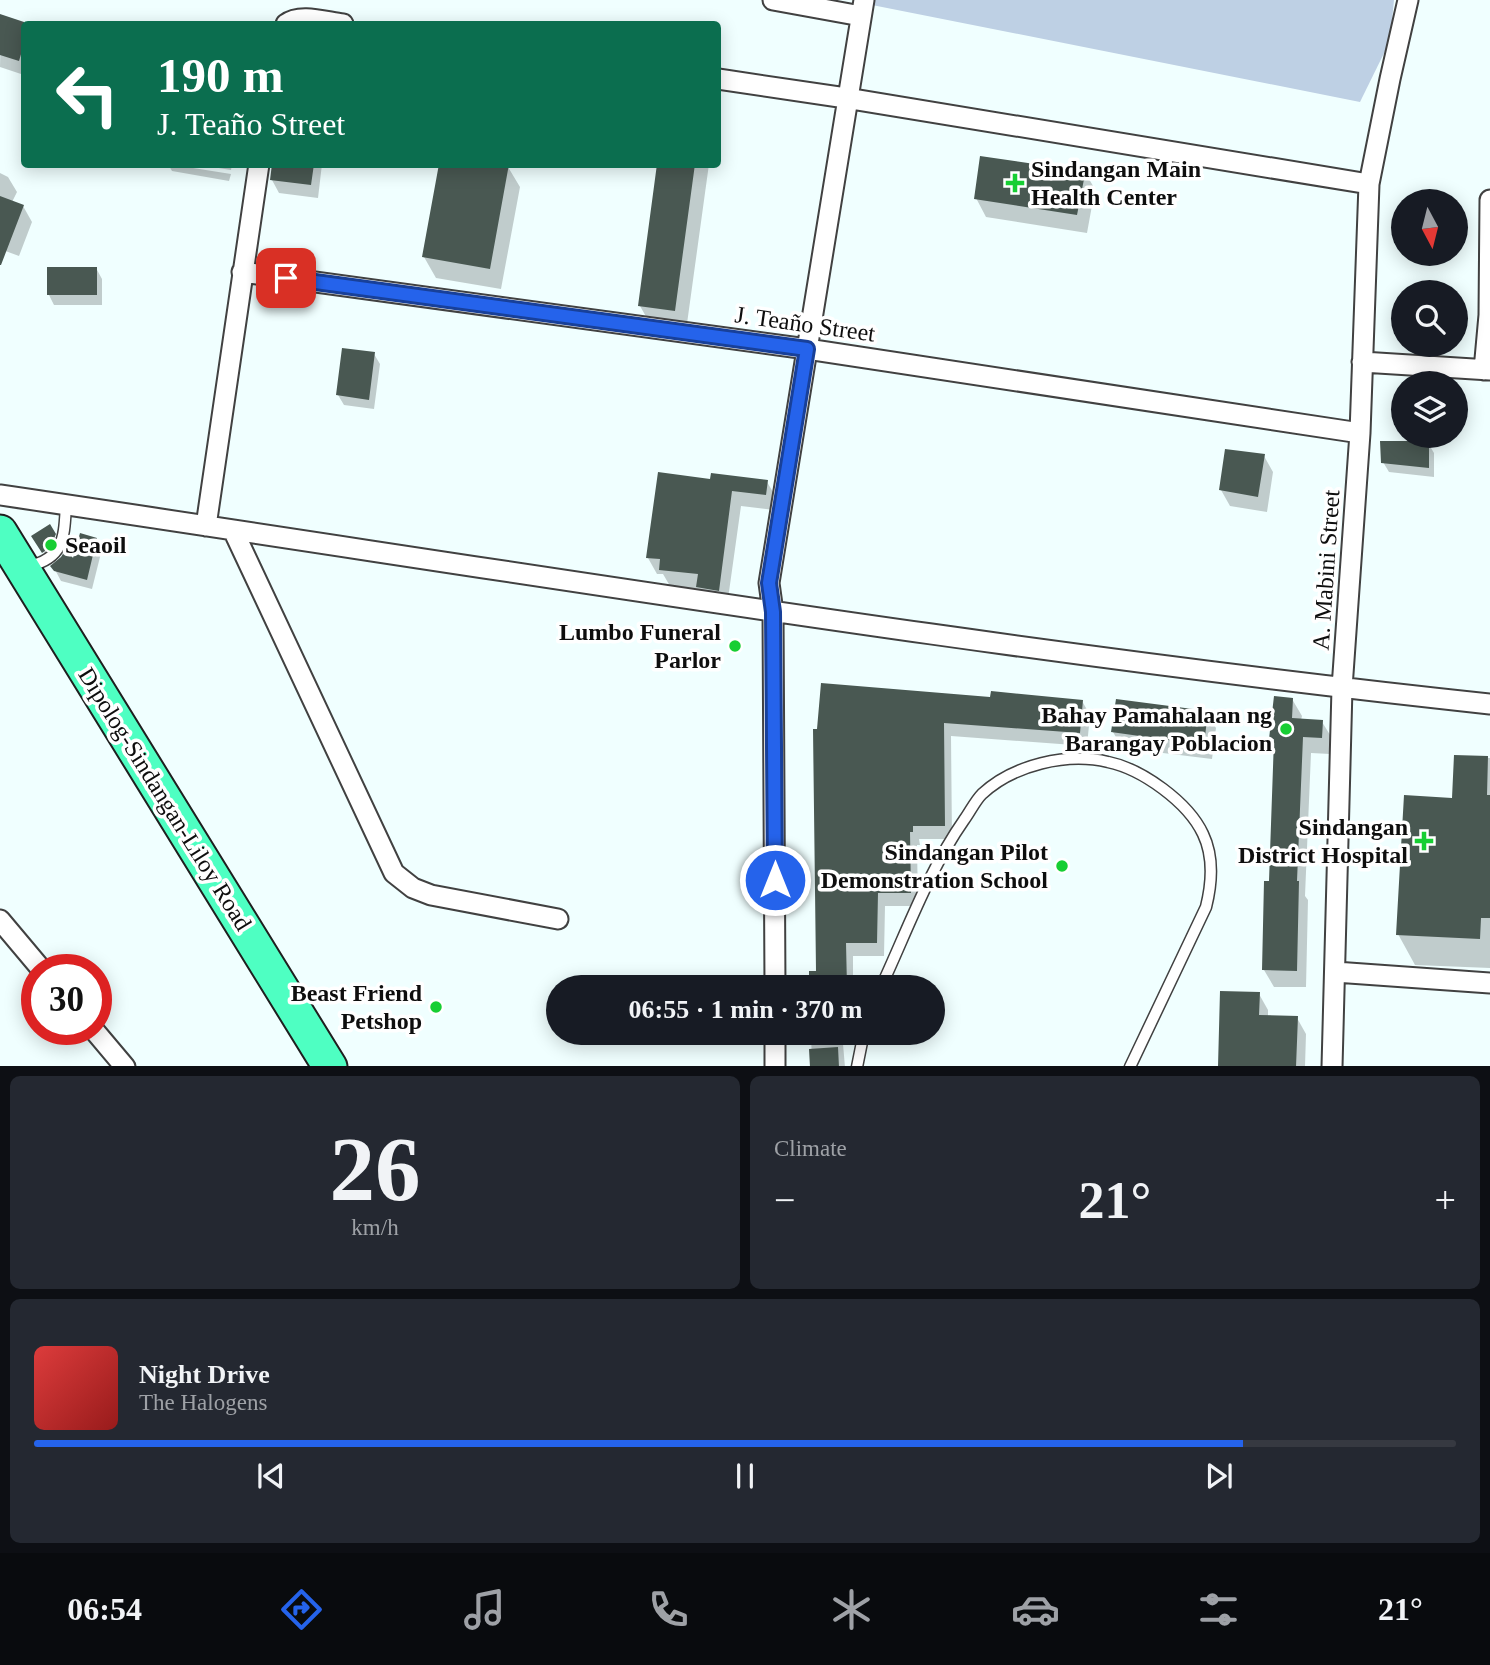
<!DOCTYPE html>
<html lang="en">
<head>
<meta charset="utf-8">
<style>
  :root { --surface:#171b24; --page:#242831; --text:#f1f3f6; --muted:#9ea1a6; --line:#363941; --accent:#2563eb }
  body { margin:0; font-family:"Times New Roman",serif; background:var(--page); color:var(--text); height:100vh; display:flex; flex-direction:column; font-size:26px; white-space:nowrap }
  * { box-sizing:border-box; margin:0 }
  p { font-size:23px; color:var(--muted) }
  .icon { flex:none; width:38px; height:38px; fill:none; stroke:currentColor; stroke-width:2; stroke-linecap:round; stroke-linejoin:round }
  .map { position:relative; height:1066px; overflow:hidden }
  .details { display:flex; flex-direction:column; gap:10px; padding:10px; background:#0d0f14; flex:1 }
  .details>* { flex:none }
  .guide { position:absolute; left:21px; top:21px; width:700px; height:147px; border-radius:7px; box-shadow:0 4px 18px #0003; background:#0b6e4f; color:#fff; overflow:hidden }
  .needle { width:46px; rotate:173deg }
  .buttons { position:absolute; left:1391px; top:189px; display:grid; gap:14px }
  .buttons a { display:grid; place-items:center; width:77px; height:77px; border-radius:50%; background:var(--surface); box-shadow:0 4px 18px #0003; font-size:35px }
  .speed { position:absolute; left:21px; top:954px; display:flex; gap:14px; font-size:35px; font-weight:700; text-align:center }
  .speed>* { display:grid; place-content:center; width:91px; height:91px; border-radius:50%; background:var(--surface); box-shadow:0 4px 18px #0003; line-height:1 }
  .speed .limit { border:10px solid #d22; background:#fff; color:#111 }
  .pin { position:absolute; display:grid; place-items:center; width:60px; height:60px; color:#fff; margin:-30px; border-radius:14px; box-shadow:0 4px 10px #0006 }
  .me { position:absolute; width:77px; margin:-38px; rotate:0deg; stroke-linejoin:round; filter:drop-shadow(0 0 5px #0008) }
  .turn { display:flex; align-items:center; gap:24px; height:147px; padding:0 21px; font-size:32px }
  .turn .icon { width:91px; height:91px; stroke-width:2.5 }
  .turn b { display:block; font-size:49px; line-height:60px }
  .big { font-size:52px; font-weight:800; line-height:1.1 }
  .details .tile { flex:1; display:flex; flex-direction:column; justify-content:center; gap:10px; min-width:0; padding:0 24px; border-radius:10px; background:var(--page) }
  .details .dial { align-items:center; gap:0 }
  .dial b { font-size:91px; line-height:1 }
  .song { display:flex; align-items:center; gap:21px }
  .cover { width:84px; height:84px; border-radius:10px; background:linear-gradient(135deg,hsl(0 70% 55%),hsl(0 70% 35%)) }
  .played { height:7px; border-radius:4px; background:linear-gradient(90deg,var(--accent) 85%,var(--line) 85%) }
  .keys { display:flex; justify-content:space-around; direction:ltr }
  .heat { display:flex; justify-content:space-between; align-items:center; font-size:38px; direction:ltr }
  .details .tiles { flex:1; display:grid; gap:10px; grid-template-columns:1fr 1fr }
  .tile:last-child { grid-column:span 2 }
  .trip { position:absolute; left:546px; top:975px; width:399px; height:70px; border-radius:35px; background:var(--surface); box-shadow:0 4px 18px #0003; font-weight:800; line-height:70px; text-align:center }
  .tabs { display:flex; height:112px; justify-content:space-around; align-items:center; background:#090b0e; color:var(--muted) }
  .tabs .icon { width:49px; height:49px }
  .tabs .current { color:var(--accent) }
  .tabs b { font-size:32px; color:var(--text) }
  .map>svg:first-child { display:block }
  .cemetery { fill:#bed0e4 }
  .shadow { fill:#0003 }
  .building { fill:#495852 }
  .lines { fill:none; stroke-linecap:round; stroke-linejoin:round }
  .lane-casing { stroke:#414141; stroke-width:13 }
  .street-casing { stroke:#414141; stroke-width:23 }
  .highway-casing { stroke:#1f1f1f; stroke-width:37 }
  .lane { stroke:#fff; stroke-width:10 }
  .street { stroke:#fff; stroke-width:19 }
  .highway { stroke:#4effc2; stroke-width:33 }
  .route-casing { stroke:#184099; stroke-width:18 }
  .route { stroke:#2563eb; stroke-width:12 }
  .poi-dot { fill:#17ce33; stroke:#fff; stroke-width:2.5 }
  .labels { text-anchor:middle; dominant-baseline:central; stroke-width:7; stroke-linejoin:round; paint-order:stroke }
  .poi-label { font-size:24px; font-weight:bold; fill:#0e0e0e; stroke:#fff; text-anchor:end }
  .street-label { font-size:24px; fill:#0e0e0e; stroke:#fff }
</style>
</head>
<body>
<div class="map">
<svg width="1490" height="1067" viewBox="0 0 1490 1067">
  <rect width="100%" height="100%" fill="#f0ffff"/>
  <path class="cemetery" d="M873,0H1394L1390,41L1360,102L872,5Z"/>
  <path class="shadow" d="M1,16L26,24L24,75L0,67Z
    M168,164L231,174L229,181L172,171Z
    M194,164H232L231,170Z
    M273,164H322L318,198L279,193L272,180Z
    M659,164H709L686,331L652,327L640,306Z
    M508,167L520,187L501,289L436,278L424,257Z
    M1063,170L1084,171L1095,189L1087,233L986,217L976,198Z
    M0,173L8,177L17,192L12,202L23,206L32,222L19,256L0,249Z
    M96,268L102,279V305H54L49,295Z
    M374,354L380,364L374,409L344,405L338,395Z
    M1428,443L1434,453V477L1389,472L1383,462Z
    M1264,456L1273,472L1267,512L1230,506L1221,490Z
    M712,481L767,482L776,497L774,510L741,506L727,606L707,603L699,589L670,586L663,574H657L648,558Z
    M49,526L57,540L52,551L46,556L33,536Z
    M96,539L102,549L92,589L61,581L53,566L73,562Z
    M992,699L1082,701L1090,715L1087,746L951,736L952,839H919L920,845H917L918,906H885L884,956H853V987H811L818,973L815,731Z
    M1292,699L1302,716L1301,720L1322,722L1332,738L1330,754L1311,753L1305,896L1308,900L1306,987H1274L1264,970L1270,882L1276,746L1271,738Z
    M1207,713L1216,728L1212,759L1122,748L1113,732Z
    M1455,757L1490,758V968L1415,965L1398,934L1453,800Z
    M1259,994L1268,1010V1017L1297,1018L1306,1034L1305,1067H1219Z
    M811,1032H854V1044H843L845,1067H812Z"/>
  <path class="building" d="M0,14L24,22V44L19,61L0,55Z
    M980,156L1062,168L1063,165L1086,169L1077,215L974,199Z
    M272,164H314L311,185L270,180Z
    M439,164H509L490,269L422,257Z
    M657,164H695L675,311L638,306Z
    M0,196L24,205L1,265H0Z
    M47,267H97V295H47Z
    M342,348L375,352L369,400L336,395Z
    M1380,441H1429V468L1381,463Z
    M1225,449L1265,454L1258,497L1219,490Z
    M658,472L710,479L711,473L768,480L766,495L732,491L719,591L696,587L698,574L659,570L660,559L646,558Z
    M50,524L56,534L50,547L42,553L31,536Z
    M80,533L97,538L87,580L54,571L50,566L61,557L66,549L73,558Z
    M821,683L990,697L991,691L1083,700L1080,733L944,723L945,826H913V832H910L911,893H878L877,943H846L847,987H809V971H816L813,729H817Z
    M1274,696L1293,698L1292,718L1323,720L1322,738L1303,737L1297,881H1299L1297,971L1262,970L1264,881H1269L1274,739H1269Z
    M1116,699L1208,711L1204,745L1111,732Z
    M1454,755L1488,756L1487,795H1490V918H1481L1480,939L1396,935L1404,795L1452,798Z
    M1220,991L1260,992L1259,1015L1298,1016L1296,1067H1218Z
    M838,1047L839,1067H810L809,1049Z"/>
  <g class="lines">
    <g class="lane-casing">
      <path id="lane" d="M29,566C65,558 64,536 66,505
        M881,987C907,931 929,870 964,820C970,812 975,801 982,794C1013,765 1067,752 1108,762C1142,769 1188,802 1203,834C1214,857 1212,883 1206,907L1130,1067
        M857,1067L864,1032"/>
    </g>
    <g class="street-casing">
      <path id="street" d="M773,0L861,16
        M286,24C300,13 326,22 343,24
        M718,79L846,98L1369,184
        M242,272L807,349L1360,433
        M1362,362L1490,370
        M1484,370L1489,315L1490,200
        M0,495C496,568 991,651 1490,704
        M206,526L259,164
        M233,530L394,873L413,888L431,895L558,919
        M0,920L42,970
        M1335,972L1490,983
        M775,987L773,612L769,583L864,0
        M93,1029L125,1067
        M775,1032V1067
        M1332,1067L1342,688L1360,433L1369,184L1390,79L1408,0"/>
    </g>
    <g class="highway-casing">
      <path id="highway" d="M0,532L330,1067"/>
    </g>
    <use href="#lane" class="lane"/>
    <use href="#street" class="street"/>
    <use href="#highway" class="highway"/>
  </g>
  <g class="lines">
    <g class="route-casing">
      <path id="route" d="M286,278L807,349L769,583L773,612L775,880"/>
    </g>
    <use href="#route" class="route"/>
  </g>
  <g class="poi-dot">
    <path d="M1011.5 172.5h7v7h7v7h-7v7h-7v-7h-7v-7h7z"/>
    <circle cx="51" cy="545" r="7"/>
    <circle cx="735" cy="646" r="7"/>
    <circle cx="1286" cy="729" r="7"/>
    <path d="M1420.5 830.5h7v7h7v7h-7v7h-7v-7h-7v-7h7z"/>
    <circle cx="1062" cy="866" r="7"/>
    <circle cx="436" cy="1007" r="7"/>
  </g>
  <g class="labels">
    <g class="poi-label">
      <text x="1031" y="169" text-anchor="start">Sindangan Main<tspan x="1031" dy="28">Health Center</tspan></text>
      <text x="65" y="545" text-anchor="start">Seaoil</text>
      <text x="721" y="632">Lumbo Funeral<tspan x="721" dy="28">Parlor</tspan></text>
      <text x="1272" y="715">Bahay Pamahalaan ng<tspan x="1272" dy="28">Barangay Poblacion</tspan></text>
      <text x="1408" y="827">Sindangan<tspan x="1408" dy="28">District Hospital</tspan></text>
      <text x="1048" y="852">Sindangan Pilot<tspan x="1048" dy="28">Demonstration School</tspan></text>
      <text x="422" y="993">Beast Friend<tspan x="422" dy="28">Petshop</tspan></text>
    </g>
    <g class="street-label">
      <text transform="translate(805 324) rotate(8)">J. Teaño Street</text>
      <text transform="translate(1326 570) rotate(-86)">A. Mabini Street</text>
      <text transform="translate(165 799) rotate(58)">Dipolog-Sindangan-Liloy Road</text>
    </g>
  </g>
</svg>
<div class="buttons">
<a><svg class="needle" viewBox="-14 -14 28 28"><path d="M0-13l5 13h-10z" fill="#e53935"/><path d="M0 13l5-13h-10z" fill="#9ea1a6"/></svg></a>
<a><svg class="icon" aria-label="search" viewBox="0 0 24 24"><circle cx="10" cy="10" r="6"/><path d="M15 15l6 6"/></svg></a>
<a><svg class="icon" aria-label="layers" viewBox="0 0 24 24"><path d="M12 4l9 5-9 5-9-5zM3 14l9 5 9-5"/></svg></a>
</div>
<div class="speed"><div class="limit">30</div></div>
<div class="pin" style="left:286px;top:278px;background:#d93025"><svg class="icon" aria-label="arrive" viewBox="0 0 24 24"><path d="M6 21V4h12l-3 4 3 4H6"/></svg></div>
<svg class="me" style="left:775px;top:880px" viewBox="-20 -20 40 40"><circle r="17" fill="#2563eb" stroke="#fff" stroke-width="3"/><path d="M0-11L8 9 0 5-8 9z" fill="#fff"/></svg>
<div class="trip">06:55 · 1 min · 370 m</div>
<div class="guide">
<div class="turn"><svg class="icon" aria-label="left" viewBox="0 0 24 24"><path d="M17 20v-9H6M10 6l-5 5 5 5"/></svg><div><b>190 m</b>J. Teaño Street</div></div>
</div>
</div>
<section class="details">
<div class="tiles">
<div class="tile dial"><b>26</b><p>km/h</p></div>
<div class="tile"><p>Climate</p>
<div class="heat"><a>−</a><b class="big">21°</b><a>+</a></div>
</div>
<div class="tile">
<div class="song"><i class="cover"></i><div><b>Night Drive</b><p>The Halogens</p></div></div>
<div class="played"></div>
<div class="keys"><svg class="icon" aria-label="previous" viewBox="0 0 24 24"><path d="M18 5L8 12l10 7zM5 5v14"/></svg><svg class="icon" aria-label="pause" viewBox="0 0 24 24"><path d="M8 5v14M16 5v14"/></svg><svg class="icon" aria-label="next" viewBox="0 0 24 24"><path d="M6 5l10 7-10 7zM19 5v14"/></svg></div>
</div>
</div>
</section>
<nav class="tabs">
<b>06:54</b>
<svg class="icon current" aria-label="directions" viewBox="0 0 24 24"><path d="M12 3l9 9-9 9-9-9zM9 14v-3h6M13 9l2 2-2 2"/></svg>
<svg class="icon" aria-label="music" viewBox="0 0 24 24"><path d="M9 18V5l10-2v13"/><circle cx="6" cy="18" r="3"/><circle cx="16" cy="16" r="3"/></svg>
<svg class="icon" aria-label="phone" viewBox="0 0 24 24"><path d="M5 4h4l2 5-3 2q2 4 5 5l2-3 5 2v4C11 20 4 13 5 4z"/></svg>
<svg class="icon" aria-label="climate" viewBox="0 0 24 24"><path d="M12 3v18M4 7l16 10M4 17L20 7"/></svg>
<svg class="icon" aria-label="car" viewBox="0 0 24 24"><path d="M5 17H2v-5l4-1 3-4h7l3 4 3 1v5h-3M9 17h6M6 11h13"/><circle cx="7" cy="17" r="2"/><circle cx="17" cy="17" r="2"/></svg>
<svg class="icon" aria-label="filters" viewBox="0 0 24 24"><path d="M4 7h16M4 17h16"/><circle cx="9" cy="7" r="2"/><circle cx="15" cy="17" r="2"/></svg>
<b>21°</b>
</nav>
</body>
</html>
